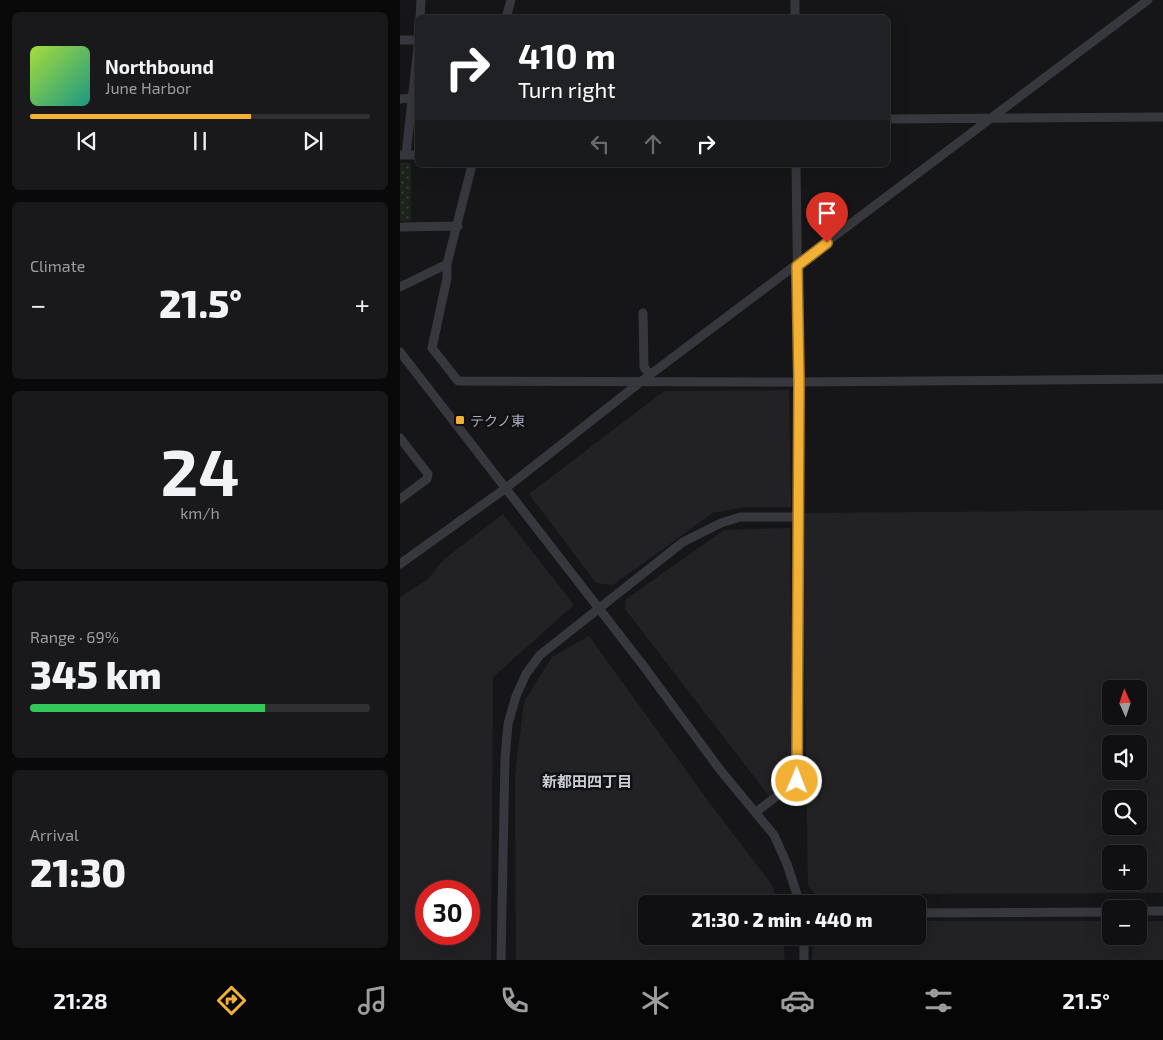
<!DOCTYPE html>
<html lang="en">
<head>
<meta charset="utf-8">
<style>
  :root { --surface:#101012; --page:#19191b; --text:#f1f3f6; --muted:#9c9d9f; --line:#303032; --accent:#f2b134 }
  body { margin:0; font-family:"Exo 2","Noto Sans JP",sans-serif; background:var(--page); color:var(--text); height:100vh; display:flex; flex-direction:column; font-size:19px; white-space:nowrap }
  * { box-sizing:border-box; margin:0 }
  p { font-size:16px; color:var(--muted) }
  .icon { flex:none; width:28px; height:28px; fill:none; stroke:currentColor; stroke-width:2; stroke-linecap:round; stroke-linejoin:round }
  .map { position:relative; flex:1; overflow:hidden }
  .sheet { display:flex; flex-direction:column; gap:12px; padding:12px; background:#09090a; width:400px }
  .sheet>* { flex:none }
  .banner { position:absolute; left:15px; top:15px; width:475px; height:152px; border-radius:8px; box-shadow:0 5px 20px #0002,0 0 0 1px var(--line); background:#202124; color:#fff; overflow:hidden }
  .needle { width:32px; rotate:357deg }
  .controls { position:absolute; left:702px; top:680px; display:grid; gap:10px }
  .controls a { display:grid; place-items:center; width:45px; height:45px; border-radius:8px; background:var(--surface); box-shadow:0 5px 20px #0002,0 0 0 1px var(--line); font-size:25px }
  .speed { position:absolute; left:15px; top:880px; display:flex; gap:10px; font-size:25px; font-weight:700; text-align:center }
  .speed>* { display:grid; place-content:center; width:65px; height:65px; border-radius:50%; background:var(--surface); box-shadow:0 5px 20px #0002,0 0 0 1px var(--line); line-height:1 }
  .speed .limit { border:8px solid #d22; background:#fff; color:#111 }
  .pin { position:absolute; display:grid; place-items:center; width:42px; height:42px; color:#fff; margin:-51px -21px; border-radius:50% 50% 50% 0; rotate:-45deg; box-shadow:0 0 5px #0007 }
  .pin .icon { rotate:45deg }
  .me { position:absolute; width:55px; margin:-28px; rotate:1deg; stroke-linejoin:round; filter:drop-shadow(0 0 4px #0008) }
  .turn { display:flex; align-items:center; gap:18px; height:105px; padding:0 20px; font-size:22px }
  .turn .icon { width:65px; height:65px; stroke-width:2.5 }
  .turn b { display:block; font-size:35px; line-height:42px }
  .lanes { display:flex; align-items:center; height:48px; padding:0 20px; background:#0003; justify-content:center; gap:25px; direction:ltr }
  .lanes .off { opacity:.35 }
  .big { font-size:38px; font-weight:800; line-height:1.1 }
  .sheet .card { flex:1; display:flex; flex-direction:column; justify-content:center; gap:8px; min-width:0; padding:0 18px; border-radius:8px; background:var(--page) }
  .sheet .dial { align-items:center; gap:0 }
  .dial b { font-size:65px; line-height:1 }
  .song { display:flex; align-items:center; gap:15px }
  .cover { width:60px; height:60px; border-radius:8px; background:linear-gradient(135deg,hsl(80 70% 55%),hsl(170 70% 35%)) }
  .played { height:5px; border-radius:2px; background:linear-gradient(90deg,var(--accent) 65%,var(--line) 65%) }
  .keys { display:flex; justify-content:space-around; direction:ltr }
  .heat { display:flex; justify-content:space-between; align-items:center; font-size:28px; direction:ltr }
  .charge { height:8px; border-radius:4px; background:linear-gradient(90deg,#34c759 69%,var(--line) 0) }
  .trip { position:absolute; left:238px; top:895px; width:288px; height:50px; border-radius:8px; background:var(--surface); box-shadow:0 5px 20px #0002,0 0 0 1px var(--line); font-weight:800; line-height:50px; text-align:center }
  .tab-bar { display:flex; height:80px; justify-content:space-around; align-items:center; background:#060607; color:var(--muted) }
  .tab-bar .icon { width:35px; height:35px }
  .tab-bar .on { color:var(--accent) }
  .tab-bar b { font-size:22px; color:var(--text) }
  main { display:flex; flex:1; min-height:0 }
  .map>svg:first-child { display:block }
  .built { fill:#222225; fill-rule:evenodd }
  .park { fill:url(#park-dots) }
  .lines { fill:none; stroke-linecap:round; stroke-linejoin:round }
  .minor { stroke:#37383d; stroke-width:9 }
  .route-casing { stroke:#9d7322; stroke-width:12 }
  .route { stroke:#f2b134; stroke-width:9 }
  .poi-dot { fill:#f2b134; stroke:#111113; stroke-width:2 }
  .labels { text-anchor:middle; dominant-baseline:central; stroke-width:5; stroke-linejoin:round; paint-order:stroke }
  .poi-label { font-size:14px; fill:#a8adb8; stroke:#111113; text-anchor:start }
  .neighbourhood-label { font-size:15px; font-weight:bold; fill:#c9ccd4; stroke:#111113 }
</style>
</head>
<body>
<main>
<section class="sheet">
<div class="card">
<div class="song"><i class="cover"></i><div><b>Northbound</b><p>June Harbor</p></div></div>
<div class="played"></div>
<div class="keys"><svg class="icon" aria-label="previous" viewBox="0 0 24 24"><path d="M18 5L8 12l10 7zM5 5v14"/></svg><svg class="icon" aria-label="pause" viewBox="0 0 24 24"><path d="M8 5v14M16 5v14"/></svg><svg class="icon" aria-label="next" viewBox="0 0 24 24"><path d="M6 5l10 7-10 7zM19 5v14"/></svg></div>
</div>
<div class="card"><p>Climate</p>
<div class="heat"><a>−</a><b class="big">21.5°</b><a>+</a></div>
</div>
<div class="card dial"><b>24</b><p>km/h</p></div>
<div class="card"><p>Range · 69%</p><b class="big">345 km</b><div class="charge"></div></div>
<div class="card"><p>Arrival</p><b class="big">21:30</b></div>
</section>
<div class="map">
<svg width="763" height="960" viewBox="0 0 763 960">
  <defs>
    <pattern id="park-dots" width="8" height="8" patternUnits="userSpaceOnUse" patternTransform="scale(1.25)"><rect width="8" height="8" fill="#1c231d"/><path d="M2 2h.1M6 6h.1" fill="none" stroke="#3a403c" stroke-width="1.8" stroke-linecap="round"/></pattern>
  </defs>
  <rect width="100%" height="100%" fill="#161618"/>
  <path class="built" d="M389,390L391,507H345L313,513L213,585L196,583L129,494L264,391Z
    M763,510V893L416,894L408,886L402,513ZM711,689H739V716H711ZM711,744H739V771H711ZM711,799H739V826H711ZM711,854H739V881H711Z
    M103,514L174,605L93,677L91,960H0V597L28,579L43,560ZM69,891V934H26V891Z
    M390,528L392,773L369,796L225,609L226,599L324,530Z
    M189,636L309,802L373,886L376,904H246V936H383L385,960H116L115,775L124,702L152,657Z
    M516,921H711V936H739V921H763V960H412L413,936H516Z"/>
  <path class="park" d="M0,163H11V221H0Z"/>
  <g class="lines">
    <path class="minor" d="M395,0V18
      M20,18L21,0
      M106,18L111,0
      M0,40H18
      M0,99L12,98
      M488,119L763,117
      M0,155H18
      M6,155L18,46
      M0,227L58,226
      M47,264V278L32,348L58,381L399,382L763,379
      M0,287L47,264L72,165
      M243,313L244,367L250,375
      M0,352L242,664L321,771L374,835L387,864L400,904
      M0,438L28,474L27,479L0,499
      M0,564L106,488L243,380L748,0
      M356,812L397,781L399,382L396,165
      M739,911H763
      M516,913L711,912
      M101,960L105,759L108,724L116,696L126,674L140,655L283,542L321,523L340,517H399
      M404,960V936"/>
  </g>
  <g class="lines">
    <g class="route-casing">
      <path id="route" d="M397,781L399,382L397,266L427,243"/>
    </g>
    <use href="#route" class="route"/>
  </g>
  <rect class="poi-dot" x="55" y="415" width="10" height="10" rx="2.5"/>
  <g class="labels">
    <g class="poi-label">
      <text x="70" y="420">テクノ東</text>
    </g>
    <g class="neighbourhood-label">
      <text x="187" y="781">新都田四丁目</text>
    </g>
  </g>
</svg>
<div class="controls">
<a><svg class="needle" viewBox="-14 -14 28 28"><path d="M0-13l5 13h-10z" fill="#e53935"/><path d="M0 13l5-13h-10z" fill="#9c9d9f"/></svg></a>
<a><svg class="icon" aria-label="sound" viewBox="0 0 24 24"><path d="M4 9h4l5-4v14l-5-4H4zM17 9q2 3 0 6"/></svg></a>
<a><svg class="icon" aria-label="search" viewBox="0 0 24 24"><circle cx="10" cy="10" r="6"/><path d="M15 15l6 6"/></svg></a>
<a>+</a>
<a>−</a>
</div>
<div class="speed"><div class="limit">30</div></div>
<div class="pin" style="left:427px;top:243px;background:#d93025"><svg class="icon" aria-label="arrive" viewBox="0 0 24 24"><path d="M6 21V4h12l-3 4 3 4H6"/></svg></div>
<svg class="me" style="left:397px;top:781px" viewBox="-20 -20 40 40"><circle r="17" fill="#f2b134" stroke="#fff" stroke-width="3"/><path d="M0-11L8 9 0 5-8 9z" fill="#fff"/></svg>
<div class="trip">21:30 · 2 min · 440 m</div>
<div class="banner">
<div class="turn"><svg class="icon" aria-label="right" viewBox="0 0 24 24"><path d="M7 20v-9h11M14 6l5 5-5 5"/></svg><div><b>410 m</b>Turn right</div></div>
<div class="lanes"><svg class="icon off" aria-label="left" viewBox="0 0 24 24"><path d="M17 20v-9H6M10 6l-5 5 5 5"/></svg><svg class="icon off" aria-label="ahead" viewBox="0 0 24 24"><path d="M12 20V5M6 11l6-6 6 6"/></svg><svg class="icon" aria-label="right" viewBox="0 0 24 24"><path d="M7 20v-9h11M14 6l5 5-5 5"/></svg></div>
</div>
</div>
</main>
<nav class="tab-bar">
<b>21:28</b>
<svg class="icon on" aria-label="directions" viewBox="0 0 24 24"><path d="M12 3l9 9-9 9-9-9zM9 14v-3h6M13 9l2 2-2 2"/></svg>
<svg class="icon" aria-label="music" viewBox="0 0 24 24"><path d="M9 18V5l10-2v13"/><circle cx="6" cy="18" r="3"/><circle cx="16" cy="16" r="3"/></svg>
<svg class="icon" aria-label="phone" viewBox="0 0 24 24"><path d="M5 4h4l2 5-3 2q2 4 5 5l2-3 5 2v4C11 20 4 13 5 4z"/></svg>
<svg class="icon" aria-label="climate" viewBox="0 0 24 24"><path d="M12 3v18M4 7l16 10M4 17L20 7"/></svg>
<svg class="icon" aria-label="car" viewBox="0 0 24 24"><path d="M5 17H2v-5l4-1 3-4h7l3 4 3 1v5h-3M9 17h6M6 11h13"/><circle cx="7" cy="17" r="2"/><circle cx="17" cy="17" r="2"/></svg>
<svg class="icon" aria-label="filters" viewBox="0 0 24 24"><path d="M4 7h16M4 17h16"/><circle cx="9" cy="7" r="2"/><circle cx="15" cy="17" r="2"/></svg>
<b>21.5°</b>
</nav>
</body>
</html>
